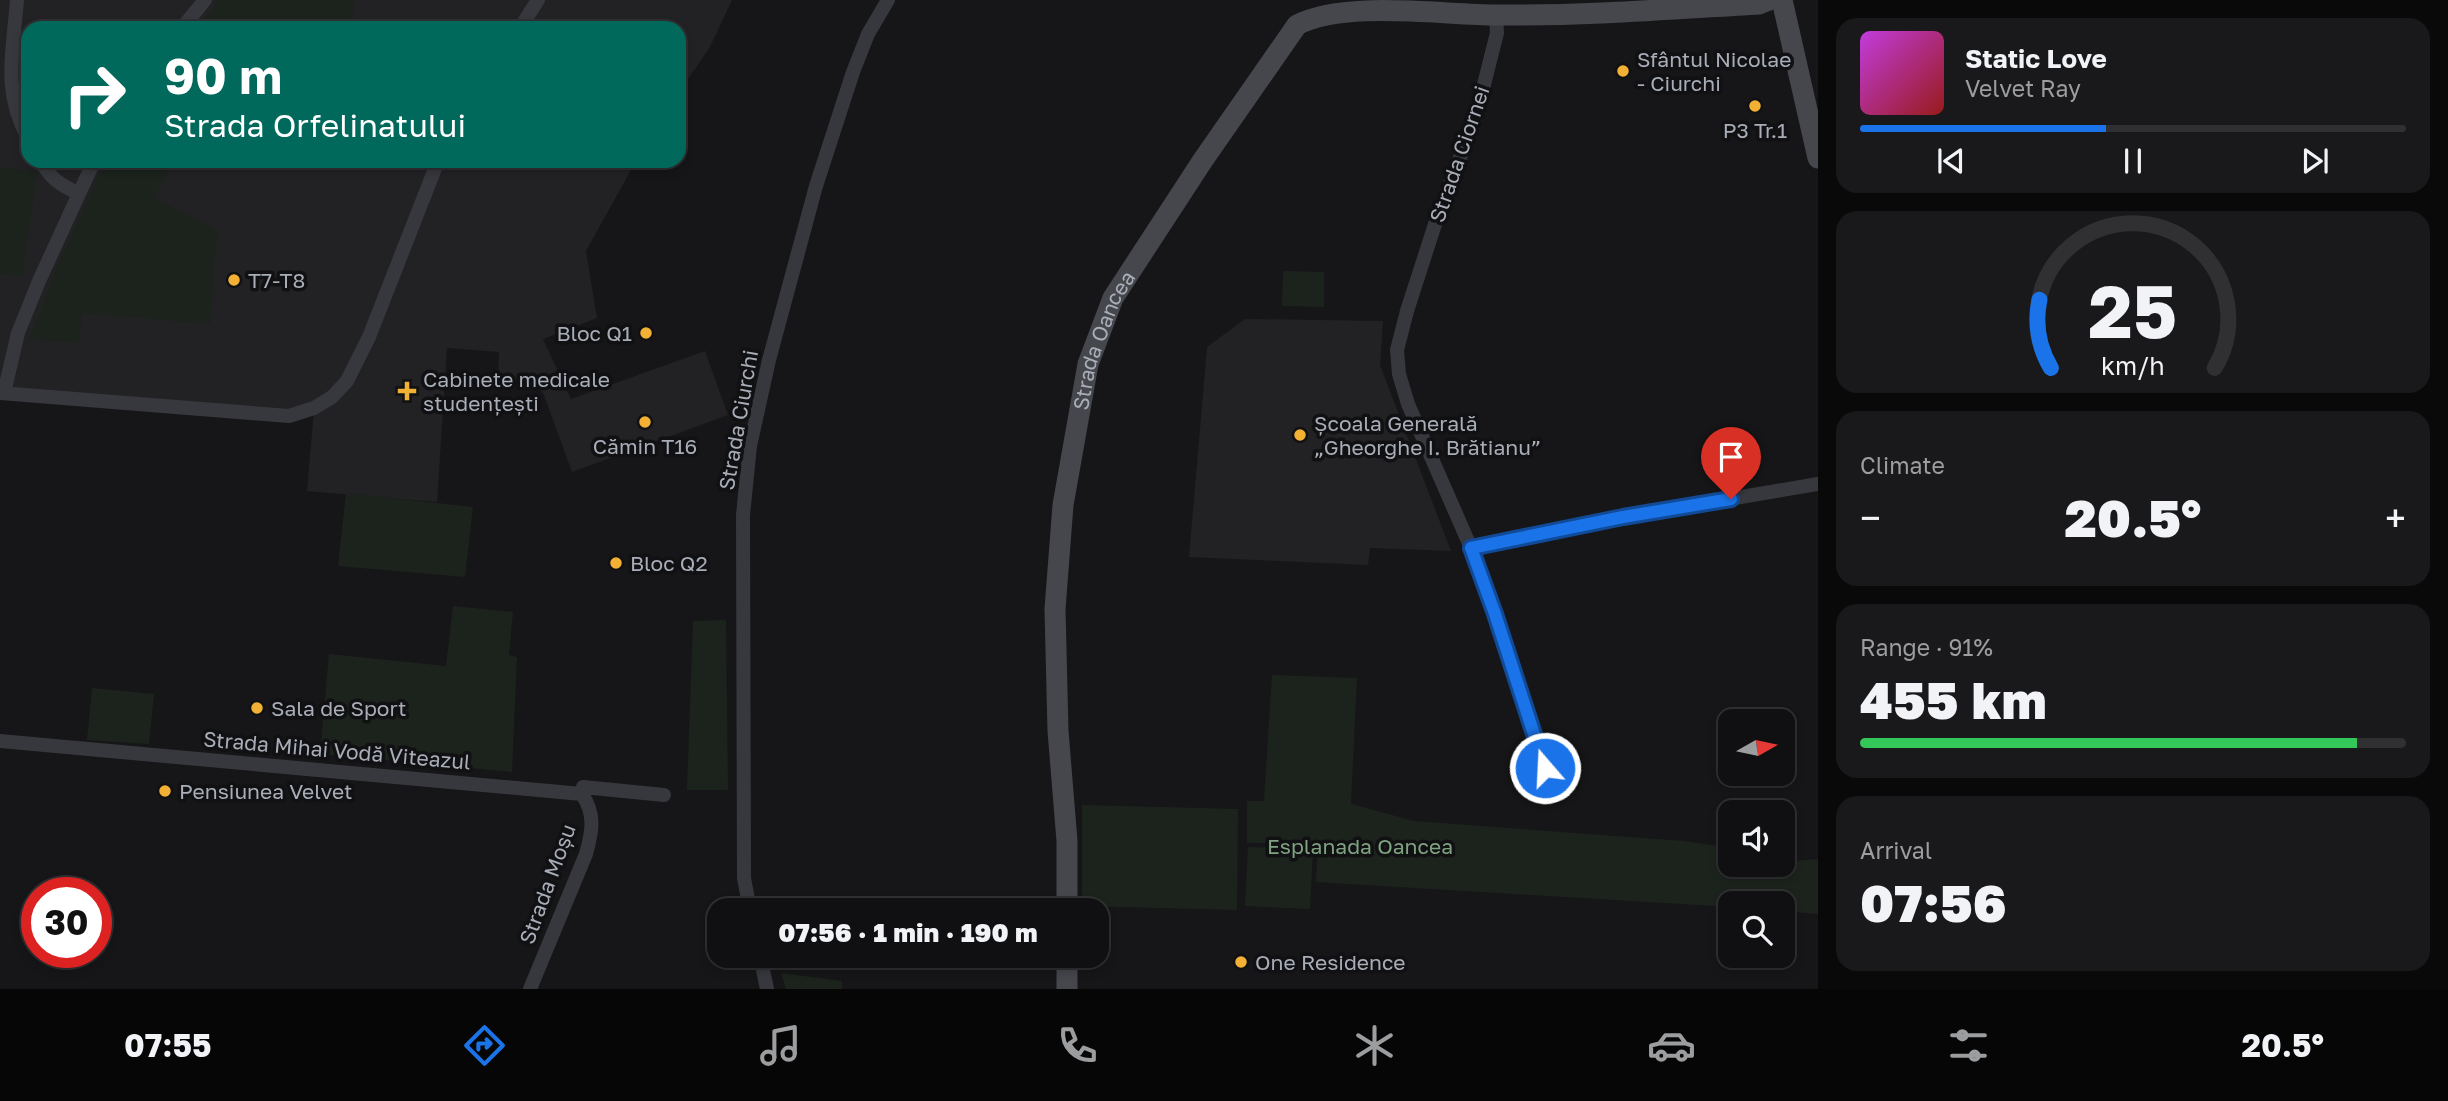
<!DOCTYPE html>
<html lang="en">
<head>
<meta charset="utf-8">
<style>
  :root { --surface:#101012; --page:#19191b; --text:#f1f3f6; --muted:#9c9d9f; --line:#303032; --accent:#1a73e8 }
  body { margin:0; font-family:"Golos Text",sans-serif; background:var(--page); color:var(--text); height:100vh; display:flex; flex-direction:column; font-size:26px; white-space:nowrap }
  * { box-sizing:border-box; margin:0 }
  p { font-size:23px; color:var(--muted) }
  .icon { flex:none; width:38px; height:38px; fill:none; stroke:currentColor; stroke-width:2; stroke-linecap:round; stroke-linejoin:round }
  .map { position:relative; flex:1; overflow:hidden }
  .details { display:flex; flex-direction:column; gap:18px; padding:18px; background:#09090a; width:630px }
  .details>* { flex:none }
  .banner { position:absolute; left:21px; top:21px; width:665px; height:147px; border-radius:21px; box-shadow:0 4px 10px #0003,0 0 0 2px var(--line); background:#00695c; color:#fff; overflow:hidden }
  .needle { width:46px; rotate:81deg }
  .controls { position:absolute; left:1718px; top:709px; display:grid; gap:14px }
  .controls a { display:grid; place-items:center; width:77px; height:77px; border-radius:14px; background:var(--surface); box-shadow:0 4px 10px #0003,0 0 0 2px var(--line); font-size:35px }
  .speed { position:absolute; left:21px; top:877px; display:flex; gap:14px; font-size:35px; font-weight:700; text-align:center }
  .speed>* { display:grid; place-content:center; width:91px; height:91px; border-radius:50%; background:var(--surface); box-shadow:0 4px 10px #0003,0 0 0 2px var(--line); line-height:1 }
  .speed .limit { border:10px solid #d22; background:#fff; color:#111 }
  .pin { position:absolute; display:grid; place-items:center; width:60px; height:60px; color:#fff; margin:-72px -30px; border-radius:50% 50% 50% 0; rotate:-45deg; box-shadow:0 0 7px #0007 }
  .pin .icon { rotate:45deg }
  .me { position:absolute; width:77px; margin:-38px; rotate:341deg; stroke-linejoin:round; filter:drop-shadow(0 0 5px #0008) }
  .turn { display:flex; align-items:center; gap:24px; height:147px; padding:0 28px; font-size:32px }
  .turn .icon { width:91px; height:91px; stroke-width:2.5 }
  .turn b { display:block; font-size:49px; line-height:60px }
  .big { font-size:52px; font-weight:800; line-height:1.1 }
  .details .widget { flex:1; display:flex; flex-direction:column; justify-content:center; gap:10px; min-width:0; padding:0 24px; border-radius:21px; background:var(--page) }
  .details .dial { align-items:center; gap:0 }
  .dial svg { height:182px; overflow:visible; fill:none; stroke:var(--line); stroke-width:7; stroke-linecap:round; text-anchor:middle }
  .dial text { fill:var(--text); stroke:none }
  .song { display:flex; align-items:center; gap:21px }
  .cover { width:84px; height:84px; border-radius:10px; background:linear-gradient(135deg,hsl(290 70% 55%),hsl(0 70% 35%)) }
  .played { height:7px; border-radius:4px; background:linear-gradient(90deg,var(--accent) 45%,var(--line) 45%) }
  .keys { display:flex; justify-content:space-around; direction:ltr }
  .heat { display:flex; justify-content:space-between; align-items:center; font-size:38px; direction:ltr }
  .charge { height:10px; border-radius:5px; background:linear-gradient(90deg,#34c759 91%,var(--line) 0) }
  .trip { position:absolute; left:707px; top:898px; width:402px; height:70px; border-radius:21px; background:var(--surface); box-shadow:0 4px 10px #0003,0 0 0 2px var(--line); font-weight:800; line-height:70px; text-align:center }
  .menu { display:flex; height:112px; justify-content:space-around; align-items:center; background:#060607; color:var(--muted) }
  .menu .icon { width:49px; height:49px }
  .menu .selected { color:var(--accent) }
  .menu b { font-size:32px; color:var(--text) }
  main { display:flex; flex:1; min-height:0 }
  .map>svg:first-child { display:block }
  .built { fill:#222225 }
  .green { fill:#1c231d }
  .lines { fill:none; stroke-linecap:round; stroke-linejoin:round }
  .street { stroke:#37383d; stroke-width:14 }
  .secondary { stroke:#45474d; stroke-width:21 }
  .route-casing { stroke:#114b97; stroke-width:18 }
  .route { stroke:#1a73e8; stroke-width:12 }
  .poi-dot { fill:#f2b134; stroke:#111113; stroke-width:2.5 }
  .labels { text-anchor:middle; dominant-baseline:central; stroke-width:7; stroke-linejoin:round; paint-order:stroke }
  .poi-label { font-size:21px; fill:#a8adb8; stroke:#111113; text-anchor:start }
  .street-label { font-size:21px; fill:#a8adb8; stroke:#111113 }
  .park-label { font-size:21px; fill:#7fa381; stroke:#111113 }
</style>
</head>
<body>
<main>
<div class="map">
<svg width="1818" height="989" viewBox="0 0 1818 989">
  <rect width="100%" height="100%" fill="#161618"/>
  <path class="built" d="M0,0H732L710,47L684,85L679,88V28H28V161H636L586,251L597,318L543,339L571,399L705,351L728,415L572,472L544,395L534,380L498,379L499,352L447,348L437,502L307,491L314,409L289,416L0,393Z
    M1245,319L1383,321L1380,365L1451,551L1370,548L1368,565L1189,557L1207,347Z"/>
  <path class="green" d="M219,0H354L351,28H197Z
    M106,161L168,170L154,198L217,230L210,324L82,313L79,343L30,339L54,273Z
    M0,167L37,172L22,276L0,273Z
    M1283,271L1324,272V307L1282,306Z
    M346,493L473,507L465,577L338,566Z
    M453,606L513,612L509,655L517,657L512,772L320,754L329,654L446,666Z
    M726,620L728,790H687L693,621Z
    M1272,675L1357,678L1351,804L1414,821L1684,841L1731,848V864H1783V862L1818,859V914L1783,911V903H1731V907L1316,882L1318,844L1247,843V801H1264Z
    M92,688L154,694L149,744L87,740Z
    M1082,805L1238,809L1237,910L1082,906Z
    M1248,847L1313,849L1310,909L1245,906Z
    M781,973L842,981V989H786Z"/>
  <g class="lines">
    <path class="street" d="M17,0C13,52 2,91 28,138
      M1496,15L1497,33L1476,116L1437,218L1407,311L1397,350L1399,374L1408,404L1471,548L1495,614L1545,768
      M182,28L205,0
      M520,28L538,0
      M41,161C50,178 60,185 78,193
      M0,393L289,416L314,408L332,397L347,381L369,337L438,161
      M4,393L18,333L39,281L94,161
      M1471,548L1623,517L1818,484
      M0,741L582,794L583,787L664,795
      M750,910L744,878L743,515L750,446L769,360L816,186L853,72L868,34L888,0
      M760,956L767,989
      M530,989L586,854C592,832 596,815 582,794"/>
    <g class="secondary">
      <path d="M1782,0L1818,158"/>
      <path id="s1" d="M1067,910V841L1058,731L1055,609L1063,505L1088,364L1113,298L1203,160L1297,25C1345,0 1441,15 1497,15C1585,16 1672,9 1759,4L1769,0"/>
      <path d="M1067,989V956"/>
    </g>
  </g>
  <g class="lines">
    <g class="route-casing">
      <path id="route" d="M1545,768L1495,614L1471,548L1623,517L1731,499"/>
    </g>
    <use href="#route" class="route"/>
  </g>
  <g class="poi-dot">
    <circle cx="1623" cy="71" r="7"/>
    <circle cx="1755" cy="106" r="7"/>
    <circle cx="234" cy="280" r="7"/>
    <circle cx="646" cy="333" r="7"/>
    <path d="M403.5 380.5h7v7h7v7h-7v7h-7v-7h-7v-7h7z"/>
    <circle cx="645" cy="422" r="7"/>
    <circle cx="1300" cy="435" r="7"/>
    <circle cx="616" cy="563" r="7"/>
    <circle cx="257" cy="708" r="7"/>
    <circle cx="165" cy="791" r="7"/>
    <circle cx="1241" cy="962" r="7"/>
  </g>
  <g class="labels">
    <g class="poi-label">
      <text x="1637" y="59">Sfântul Nicolae<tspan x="1637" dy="24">- Ciurchi</tspan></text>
      <text x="1755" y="130" text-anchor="middle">P3 Tr.1</text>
      <text x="248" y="280">T7-T8</text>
      <text x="632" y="333" text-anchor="end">Bloc Q1</text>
      <text x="423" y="379">Cabinete medicale<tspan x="423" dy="24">studențești</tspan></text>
      <text x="1314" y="423">Școala Generală<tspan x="1314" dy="24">„Gheorghe I. Brătianu”</tspan></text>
      <text x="645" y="446" text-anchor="middle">Cămin T16</text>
      <text x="630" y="563">Bloc Q2</text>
      <text x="271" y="708">Sala de Sport</text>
      <text x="179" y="791">Pensiunea Velvet</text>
      <text x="1255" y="962">One Residence</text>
    </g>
    <g class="street-label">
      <text transform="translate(1459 154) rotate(-71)">Strada Ciornei</text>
      <text stroke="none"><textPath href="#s1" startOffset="576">Strada Oancea</textPath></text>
      <text transform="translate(738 420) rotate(-80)">Strada Ciurchi</text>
      <text transform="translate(337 750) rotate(5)">Strada Mihai Vodă Viteazul</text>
      <text transform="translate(547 884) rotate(-70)">Strada Moșu</text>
    </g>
    <g class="park-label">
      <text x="1360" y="846">Esplanada Oancea</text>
    </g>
  </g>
</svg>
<div class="controls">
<a><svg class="needle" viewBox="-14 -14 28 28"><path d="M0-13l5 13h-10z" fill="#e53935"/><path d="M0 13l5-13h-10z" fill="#9c9d9f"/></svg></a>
<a><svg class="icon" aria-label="sound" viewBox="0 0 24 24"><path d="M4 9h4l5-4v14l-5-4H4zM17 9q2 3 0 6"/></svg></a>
<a><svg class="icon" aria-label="search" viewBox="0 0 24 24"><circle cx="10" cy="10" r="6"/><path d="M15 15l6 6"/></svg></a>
</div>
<div class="speed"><div class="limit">30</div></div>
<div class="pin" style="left:1731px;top:499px;background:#d93025"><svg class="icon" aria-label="arrive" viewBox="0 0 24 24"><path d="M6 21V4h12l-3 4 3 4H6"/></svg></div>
<svg class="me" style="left:1545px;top:768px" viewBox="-20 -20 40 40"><circle r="17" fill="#1a73e8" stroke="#fff" stroke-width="3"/><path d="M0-11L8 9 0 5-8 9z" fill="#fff"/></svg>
<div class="trip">07:56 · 1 min · 190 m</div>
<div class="banner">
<div class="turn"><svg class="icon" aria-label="right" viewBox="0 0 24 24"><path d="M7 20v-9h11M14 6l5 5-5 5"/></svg><div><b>90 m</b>Strada Orfelinatului</div></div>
</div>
</div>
<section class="details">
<div class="widget">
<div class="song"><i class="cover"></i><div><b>Static Love</b><p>Velvet Ray</p></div></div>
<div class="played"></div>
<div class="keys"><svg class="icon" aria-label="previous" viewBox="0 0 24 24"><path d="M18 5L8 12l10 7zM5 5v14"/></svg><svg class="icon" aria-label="pause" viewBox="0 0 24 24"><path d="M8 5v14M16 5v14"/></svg><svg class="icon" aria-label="next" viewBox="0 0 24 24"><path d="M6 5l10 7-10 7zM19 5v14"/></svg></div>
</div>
<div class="widget dial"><svg viewBox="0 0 100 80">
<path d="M14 69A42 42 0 1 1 86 69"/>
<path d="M14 69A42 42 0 0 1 9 39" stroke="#1a73e8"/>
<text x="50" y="56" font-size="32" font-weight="700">25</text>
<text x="50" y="72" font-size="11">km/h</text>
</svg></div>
<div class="widget"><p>Climate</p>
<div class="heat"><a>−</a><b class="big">20.5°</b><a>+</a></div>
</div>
<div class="widget"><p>Range · 91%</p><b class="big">455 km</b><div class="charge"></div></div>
<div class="widget"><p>Arrival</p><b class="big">07:56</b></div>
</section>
</main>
<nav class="menu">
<b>07:55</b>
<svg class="icon selected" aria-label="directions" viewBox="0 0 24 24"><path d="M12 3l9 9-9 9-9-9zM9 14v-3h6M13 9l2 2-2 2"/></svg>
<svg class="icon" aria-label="music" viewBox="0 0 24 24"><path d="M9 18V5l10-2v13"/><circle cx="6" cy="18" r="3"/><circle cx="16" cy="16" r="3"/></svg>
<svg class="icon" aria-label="phone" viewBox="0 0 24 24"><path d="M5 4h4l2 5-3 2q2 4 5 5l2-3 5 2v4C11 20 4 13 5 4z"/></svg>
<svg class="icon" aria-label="climate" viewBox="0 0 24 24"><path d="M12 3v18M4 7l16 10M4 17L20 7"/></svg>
<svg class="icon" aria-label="car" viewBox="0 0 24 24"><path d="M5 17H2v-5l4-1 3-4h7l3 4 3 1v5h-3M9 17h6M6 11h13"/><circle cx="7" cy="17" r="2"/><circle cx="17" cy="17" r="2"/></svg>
<svg class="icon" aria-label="filters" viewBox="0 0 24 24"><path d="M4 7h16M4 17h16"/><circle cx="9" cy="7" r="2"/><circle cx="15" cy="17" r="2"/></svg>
<b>20.5°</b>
</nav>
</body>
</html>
